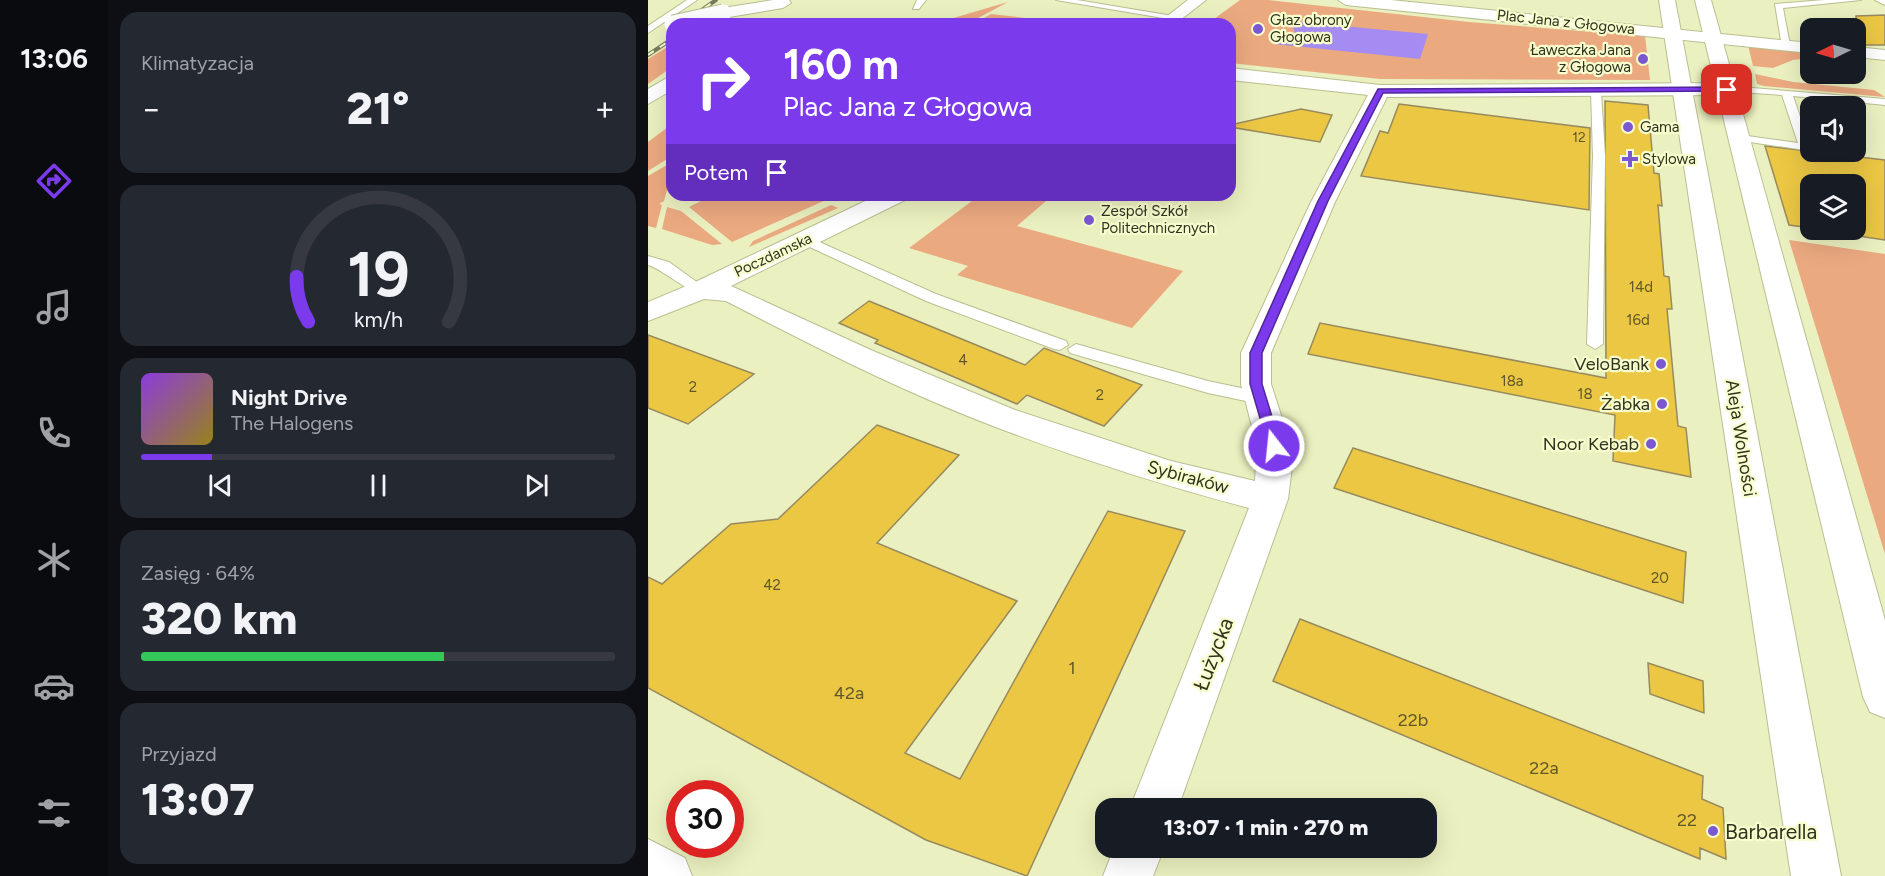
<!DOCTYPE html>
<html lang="pl">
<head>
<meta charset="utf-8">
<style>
  :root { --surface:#171b24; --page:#242831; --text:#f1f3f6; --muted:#9ea1a6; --line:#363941; --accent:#7c3aed }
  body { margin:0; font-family:Figtree,sans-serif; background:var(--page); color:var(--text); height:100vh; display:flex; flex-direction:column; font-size:22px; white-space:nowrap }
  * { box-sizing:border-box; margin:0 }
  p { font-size:20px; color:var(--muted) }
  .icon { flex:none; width:33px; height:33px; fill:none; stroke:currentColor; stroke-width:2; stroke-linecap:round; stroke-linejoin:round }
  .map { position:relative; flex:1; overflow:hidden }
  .details { display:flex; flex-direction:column; gap:12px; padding:12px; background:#0d0f14; width:540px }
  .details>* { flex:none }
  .banner { position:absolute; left:18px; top:18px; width:570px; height:183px; border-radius:18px; box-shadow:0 6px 24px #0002; background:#7c3aed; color:#fff; overflow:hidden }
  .needle { width:39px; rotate:265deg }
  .tools { position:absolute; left:1152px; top:18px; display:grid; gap:12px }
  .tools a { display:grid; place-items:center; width:66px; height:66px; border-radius:12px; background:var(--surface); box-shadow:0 6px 24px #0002; font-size:30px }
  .speed { position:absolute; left:18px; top:780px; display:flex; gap:12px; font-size:30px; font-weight:700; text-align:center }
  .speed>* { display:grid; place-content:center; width:78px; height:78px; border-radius:50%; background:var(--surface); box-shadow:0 6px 24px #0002; line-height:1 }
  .speed .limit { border:9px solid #d22; background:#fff; color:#111 }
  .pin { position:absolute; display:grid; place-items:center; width:51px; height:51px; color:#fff; margin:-26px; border-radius:12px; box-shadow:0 3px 9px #0006 }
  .me { position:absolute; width:66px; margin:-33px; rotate:344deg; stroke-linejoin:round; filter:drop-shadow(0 0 4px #0008) }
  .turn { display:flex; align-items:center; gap:21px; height:126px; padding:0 18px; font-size:27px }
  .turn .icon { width:78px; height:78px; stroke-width:2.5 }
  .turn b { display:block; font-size:42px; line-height:51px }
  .then { display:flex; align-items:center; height:57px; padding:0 18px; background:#0003; gap:12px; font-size:22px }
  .big { font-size:45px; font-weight:800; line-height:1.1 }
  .details .widget { flex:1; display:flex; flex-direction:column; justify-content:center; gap:9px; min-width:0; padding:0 21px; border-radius:18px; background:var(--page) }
  .details .dial { align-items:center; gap:0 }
  .dial svg { height:156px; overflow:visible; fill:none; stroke:var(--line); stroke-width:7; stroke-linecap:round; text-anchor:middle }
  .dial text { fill:var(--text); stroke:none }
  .song { display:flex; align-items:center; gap:18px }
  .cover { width:72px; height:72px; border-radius:9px; background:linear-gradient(135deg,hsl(270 70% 55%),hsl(50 70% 35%)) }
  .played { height:6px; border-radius:3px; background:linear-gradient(90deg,var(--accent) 15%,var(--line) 15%) }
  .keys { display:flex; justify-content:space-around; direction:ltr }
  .heat { display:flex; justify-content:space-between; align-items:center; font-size:33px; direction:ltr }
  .charge { height:9px; border-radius:4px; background:linear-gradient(90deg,#34c759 64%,var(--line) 0) }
  .trip { position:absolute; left:447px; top:798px; width:342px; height:60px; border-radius:18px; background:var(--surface); box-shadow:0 6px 24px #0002; font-weight:800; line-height:60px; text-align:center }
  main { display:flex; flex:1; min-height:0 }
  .tabs { display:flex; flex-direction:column; width:108px; justify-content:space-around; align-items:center; background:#090b0e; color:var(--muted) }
  .tabs .icon { width:42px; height:42px }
  .tabs .selected { color:var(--accent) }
  .tabs b { font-size:27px; color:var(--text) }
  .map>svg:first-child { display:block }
  .green { fill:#eba980 }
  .water { fill:#a48cf3 }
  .building { fill:#ecc744; stroke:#978a5e; stroke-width:1.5 }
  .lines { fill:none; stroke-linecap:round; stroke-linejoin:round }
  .lane-casing { stroke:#babf91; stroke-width:2 }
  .street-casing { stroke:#babf91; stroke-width:2 }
  .secondary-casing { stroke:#babf91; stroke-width:2 }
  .lane { fill:#fff; fill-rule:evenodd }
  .street { fill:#fff; fill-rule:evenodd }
  .secondary { fill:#fff; fill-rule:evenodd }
  .rail-casing { stroke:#787c5d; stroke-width:4 }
  .rail { stroke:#f7fdcc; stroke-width:2; stroke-dasharray:7; stroke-linecap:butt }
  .street-bridge-casing { stroke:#babf91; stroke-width:19; stroke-linecap:butt }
  .street-bridge { stroke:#fff; stroke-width:17 }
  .route { fill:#7c3aed; stroke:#51269a; stroke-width:1.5 }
  .poi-dot { fill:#7b57d1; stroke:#f7fdcc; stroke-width:2 }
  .labels { text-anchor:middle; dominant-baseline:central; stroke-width:4.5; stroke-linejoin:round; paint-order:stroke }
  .far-number-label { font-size:14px; fill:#605829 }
  .far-poi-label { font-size:15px; fill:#313320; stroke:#f7fdcc; text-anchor:start }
  .far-street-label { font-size:15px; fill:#313320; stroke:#f7fdcc }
  .number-label { font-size:15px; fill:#605829 }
  .poi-label { font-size:18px; fill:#313320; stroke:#f7fdcc; text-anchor:end }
  .street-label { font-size:18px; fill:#313320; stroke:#f7fdcc }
  .near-number-label { font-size:18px; fill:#605829 }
  .near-street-label { font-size:21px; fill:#313320; stroke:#f7fdcc }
  .near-poi-label { font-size:21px; fill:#313320; stroke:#f7fdcc; text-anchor:start }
</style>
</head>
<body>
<main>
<nav class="tabs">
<b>13:06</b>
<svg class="icon selected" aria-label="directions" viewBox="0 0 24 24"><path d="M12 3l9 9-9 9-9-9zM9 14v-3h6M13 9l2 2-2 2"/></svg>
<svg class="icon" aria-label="music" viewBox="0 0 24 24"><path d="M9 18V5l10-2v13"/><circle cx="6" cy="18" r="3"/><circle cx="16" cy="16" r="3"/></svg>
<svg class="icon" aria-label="phone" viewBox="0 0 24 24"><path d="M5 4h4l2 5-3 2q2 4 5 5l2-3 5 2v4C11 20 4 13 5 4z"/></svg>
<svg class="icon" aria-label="climate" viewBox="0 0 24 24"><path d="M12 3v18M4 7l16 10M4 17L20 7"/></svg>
<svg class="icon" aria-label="car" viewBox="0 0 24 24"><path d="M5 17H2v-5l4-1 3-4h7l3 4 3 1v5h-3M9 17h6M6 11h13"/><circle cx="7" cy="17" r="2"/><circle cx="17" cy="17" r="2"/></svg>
<svg class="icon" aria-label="filters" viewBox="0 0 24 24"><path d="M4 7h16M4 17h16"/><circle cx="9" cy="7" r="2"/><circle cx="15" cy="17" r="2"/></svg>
</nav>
<section class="details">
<div class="widget"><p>Klimatyzacja</p>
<div class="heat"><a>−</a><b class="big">21°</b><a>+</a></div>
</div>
<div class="widget dial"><svg viewBox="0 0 100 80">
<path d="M14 69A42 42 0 1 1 86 69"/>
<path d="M14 69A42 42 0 0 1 8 46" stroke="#7c3aed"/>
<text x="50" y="56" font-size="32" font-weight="700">19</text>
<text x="50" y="72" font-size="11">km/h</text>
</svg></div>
<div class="widget">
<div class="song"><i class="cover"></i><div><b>Night Drive</b><p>The Halogens</p></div></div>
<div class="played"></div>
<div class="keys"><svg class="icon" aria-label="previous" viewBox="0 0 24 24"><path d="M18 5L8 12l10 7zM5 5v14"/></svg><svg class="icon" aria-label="pause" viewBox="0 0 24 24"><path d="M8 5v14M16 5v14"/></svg><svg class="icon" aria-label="next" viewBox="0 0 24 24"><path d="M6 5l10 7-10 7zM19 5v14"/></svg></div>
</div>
<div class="widget"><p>Zasięg · 64%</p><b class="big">320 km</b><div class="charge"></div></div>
<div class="widget"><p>Przyjazd</p><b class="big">13:07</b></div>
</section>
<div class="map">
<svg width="1237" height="876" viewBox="0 0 1237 876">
  <rect width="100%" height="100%" fill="#eaf0bf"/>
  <path class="green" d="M592,0H620L821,22L997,36L1002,80L732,79L582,63V24H559Z
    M360,2L319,24H285Z
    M343,14L395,20L393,22L403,24H325Z
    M273,18L267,24H181L186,20Z
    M24,44V67L0,84V59Z
    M1100,45L1162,51V58L1145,60L1125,68L1105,66Z
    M1107,74L1145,82L1226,90L1237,97L1116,86L1109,84Z
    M24,124V156L0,171V142Z
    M24,162V172L16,201L11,204L14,205L8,228L0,226V176Z
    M47,195H189L84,242L41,207L57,199Z
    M332,195H405L369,226L535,271L484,328L309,275L320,266L261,248Z
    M183,205L190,208L101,247L105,241Z
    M19,207L33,211L74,244L64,245L14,229Z
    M1141,240L1237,254V554Z"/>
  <path class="water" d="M641,21L780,34L772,59L626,44L630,38L640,37L647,33L645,27L638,25Z"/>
  <path class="building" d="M1237,15V45H1208V16Z
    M957,101L1000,105L1006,173L1011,174L1014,206L1010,205L1016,276L1021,277L1024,309H1019L1030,426L1038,428L1043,477L965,461L967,415L660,354L672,323L958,378Z
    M751,104L942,128L941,210L713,176L732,131L740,133Z
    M653,109L684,115L672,142L582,127V125Z
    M1117,146L1237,160V240L1170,230H1208V184H1162V228L1141,225Z
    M221,301L377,365L396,348L494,385L456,426L379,395L369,404L227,343L230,340L191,323Z
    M0,335L106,374L40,424L0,408Z
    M229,425L311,455L229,543L369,601L257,753L312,779L460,511L537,531L379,876L278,840L0,688V577L14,584L83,524L130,519Z
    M705,448L1038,552L1035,603L686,488Z
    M652,619L1055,776L1054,799L1075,808L1078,859L1052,848V859L625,681Z
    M1000,663L1055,681L1056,713L1002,694Z"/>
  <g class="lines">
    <g class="lane-casing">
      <path id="lane" d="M39,0H49L0,33V26Z
        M269,0H278L271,9H265Z
        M408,0H429L531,17L527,20Z
        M1176,0H1213L1135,8L1142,45L1134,47L1127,4Z
        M1227,0H1237V5Z
        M1079,86L1237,99V105L1145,96L1162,146L1157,150L1088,140L1086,138L1092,135L1150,143L1134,95L1075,91V87Z
        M948,89L953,92L957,156L955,344L947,349L939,344L945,156L943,92Z
        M158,236L288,294L418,341L420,345L412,350L406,349L278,301L153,243V237Z
        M0,256L21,262L60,290L58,293C44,297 17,270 0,265Z
        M428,344L560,381L612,392L621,398L612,404L560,393L422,353L420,349Z"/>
    </g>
    <g class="street-casing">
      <path id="street" d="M125,0H141L143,3L135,8L75,18L67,13L75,8Z
        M540,0H558L527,24H509Z
        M690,0H743L1162,43V53L698,5Z
        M1208,47L1237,50V60L1208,57Z
        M582,68L732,85L1079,83L1088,89L1079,95L739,97L687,202L623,353V384L643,446L644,467L640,499L530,808H482L601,508C514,485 429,458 345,426C253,391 165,346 78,301L56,299L0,321V302L43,284L230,195H261L257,200L83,286L225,351L367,410L523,461L607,481L609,446L593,384V353L663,202L720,95L582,80Z
        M24,75V90L0,104V89Z
        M0,839L37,858L44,876H0Z
        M466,848H516L505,876H455Z"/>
    </g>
    <g class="secondary-casing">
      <path id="secondary" d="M1011,0H1027L1193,876H1143Z
        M1047,0H1063L1237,620V718L1222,712L1215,697Z"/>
    </g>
    <use href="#lane" class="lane"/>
    <use href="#street" class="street"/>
    <use href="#secondary" class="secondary"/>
    <g class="rail-casing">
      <path id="rail" d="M34,24L68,0
        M0,55L24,39"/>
    </g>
    <use href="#rail" class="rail"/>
    <g class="street-bridge-casing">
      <path id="street-bridge" d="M25,24L75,13"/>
    </g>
    <use href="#street-bridge" class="street-bridge"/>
  </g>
  <path class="route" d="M1079,87L1082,91L735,93L680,201L614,353V384L633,446L631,449H621L602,384V353L670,201L730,89Z"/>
  <g class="poi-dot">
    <circle cx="610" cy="29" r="6"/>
    <circle cx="995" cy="59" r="6"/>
    <circle cx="980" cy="127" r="6"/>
    <path d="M979 150h6v6h6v6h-6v6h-6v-6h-6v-6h6z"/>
    <circle cx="441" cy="220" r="6"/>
    <circle cx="1013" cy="364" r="6"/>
    <circle cx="1014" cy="404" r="6"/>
    <circle cx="1003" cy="444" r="6"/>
    <circle cx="1065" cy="831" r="6"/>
  </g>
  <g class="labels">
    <g class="far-number-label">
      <text x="931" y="137">12</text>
    </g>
    <g class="far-poi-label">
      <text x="622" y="20">Głaz obrony<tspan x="622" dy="17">Głogowa</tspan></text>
      <text x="983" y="50" text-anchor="end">Ławeczka Jana<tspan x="983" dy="17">z Głogowa</tspan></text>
      <text x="992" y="127">Gama</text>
      <text x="994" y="159">Stylowa</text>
      <text x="453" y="211">Zespół Szkół<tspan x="453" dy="17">Politechnicznych</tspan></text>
    </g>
    <g class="far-street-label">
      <text transform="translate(918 22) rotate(6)">Plac Jana z Głogowa</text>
      <text transform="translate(125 255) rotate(-25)">Poczdamska</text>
    </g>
    <g class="number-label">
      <text x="993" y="287">14d</text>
      <text x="990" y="320">16d</text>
      <text x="315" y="360">4</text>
      <text x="864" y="381">18a</text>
      <text x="45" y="387">2</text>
      <text x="937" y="394">18</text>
      <text x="452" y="395">2</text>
      <text x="1012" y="578">20</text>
      <text x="124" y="585">42</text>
    </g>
    <g class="poi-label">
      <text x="1001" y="364">VeloBank</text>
      <text x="1002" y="404">Żabka</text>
      <text x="991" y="444">Noor Kebab</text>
    </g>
    <g class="street-label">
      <text transform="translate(1093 438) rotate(81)">Aleja Wolności</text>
      <text transform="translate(540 477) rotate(15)">Sybiraków</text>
    </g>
    <g class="near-number-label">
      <text x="424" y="668">1</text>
      <text x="201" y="693">42a</text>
      <text x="765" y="720">22b</text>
      <text x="896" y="768">22a</text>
      <text x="1039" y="820">22</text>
    </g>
    <g class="near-street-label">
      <text transform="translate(565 654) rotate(-69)">Łużycka</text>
    </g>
    <g class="near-poi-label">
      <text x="1077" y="831">Barbarella</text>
    </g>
  </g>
</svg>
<div class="tools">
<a><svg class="needle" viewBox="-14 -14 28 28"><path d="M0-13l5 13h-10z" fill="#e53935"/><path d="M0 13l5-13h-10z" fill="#9ea1a6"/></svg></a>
<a><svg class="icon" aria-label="sound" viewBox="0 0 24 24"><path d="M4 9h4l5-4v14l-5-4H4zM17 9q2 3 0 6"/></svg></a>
<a><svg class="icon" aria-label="layers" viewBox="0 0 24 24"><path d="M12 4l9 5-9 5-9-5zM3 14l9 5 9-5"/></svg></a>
</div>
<div class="speed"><div class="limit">30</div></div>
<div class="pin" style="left:1079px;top:90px;background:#d93025"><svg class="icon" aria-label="arrive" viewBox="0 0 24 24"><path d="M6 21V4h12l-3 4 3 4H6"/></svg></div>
<svg class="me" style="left:626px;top:446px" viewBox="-20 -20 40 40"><circle r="17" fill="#7c3aed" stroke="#fff" stroke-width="3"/><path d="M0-11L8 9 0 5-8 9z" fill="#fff"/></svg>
<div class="trip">13:07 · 1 min · 270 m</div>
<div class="banner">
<div class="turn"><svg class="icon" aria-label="right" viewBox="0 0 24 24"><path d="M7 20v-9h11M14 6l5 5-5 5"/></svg><div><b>160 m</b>Plac Jana z Głogowa</div></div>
<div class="then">Potem<svg class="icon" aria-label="arrive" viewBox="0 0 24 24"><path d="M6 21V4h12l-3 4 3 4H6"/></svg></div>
</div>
</div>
</main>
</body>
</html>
